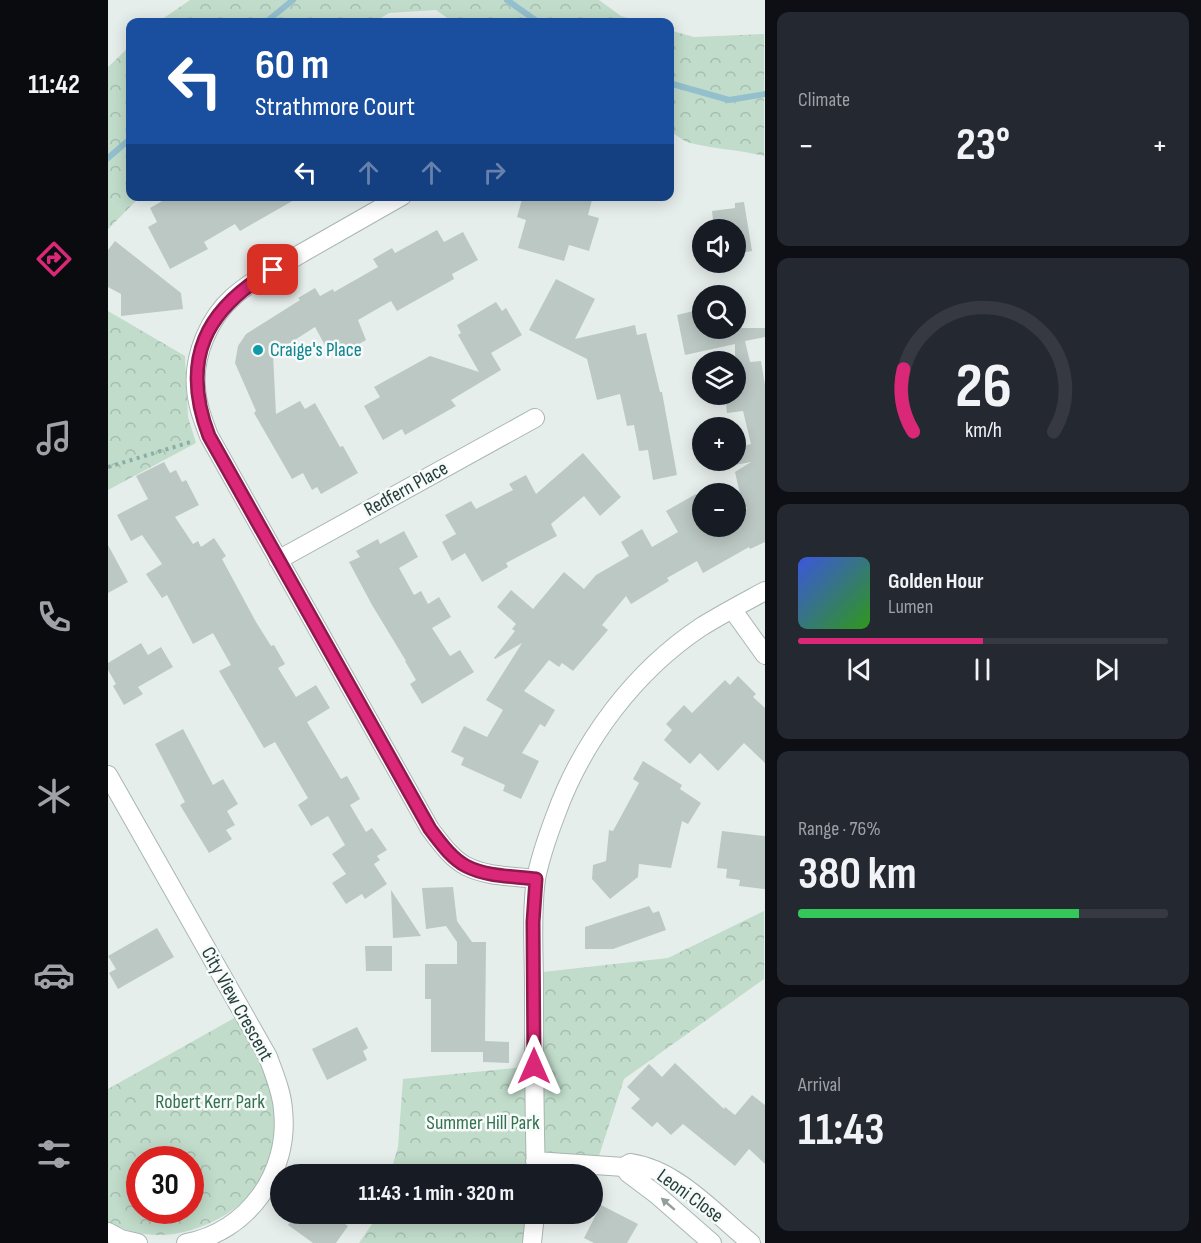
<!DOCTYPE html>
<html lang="en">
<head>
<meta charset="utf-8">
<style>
  :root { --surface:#171b24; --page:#242831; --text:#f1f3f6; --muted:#9ea1a6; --line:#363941; --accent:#db2777 }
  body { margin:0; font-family:"Sofia Sans Condensed",sans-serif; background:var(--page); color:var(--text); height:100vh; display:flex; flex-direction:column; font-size:22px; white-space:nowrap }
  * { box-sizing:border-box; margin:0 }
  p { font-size:20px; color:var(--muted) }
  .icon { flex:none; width:33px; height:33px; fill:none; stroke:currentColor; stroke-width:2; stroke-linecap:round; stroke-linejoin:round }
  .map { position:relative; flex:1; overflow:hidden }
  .details { display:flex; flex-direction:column; gap:12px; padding:12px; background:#0d0f14; width:436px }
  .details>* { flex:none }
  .top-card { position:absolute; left:18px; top:18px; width:548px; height:183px; border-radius:12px; box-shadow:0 3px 15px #0003; background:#1a4fa0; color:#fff; overflow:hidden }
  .buttons { position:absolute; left:584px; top:219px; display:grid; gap:12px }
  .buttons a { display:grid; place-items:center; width:54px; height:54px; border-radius:50%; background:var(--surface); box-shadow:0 3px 15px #0003; font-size:30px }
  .speed { position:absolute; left:18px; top:1146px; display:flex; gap:12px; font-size:30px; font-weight:700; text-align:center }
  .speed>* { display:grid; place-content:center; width:78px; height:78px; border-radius:50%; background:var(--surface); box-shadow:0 3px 15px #0003; line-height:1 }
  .speed .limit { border:9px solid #d22; background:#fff; color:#111 }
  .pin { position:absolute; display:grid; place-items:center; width:51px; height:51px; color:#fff; margin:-26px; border-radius:12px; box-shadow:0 3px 9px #0006 }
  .me { position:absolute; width:66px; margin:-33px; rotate:0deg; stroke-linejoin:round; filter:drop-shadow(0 0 4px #0008) }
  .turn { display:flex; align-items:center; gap:21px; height:126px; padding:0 30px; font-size:27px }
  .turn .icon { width:78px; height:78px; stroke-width:2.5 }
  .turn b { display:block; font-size:42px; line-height:51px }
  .lanes { display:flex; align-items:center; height:57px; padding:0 30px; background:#0003; justify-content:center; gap:30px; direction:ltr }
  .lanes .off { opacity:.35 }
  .big { font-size:45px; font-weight:700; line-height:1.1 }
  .details .widget { flex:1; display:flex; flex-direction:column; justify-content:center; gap:9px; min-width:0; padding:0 21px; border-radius:12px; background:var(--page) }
  .details .dial { align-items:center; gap:0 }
  .dial svg { height:156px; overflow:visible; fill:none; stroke:var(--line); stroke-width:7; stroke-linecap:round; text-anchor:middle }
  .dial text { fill:var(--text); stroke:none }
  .song { display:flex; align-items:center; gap:18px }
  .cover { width:72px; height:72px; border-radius:9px; background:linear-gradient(135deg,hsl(230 70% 55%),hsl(110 70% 35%)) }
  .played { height:6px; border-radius:3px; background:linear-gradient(90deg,var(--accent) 50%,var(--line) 50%) }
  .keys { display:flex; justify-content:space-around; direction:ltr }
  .heat { display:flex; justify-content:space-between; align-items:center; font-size:33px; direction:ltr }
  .charge { height:9px; border-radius:4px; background:linear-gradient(90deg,#34c759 76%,var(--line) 0) }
  .trip { position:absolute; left:162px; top:1164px; width:333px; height:60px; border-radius:30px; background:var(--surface); box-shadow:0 3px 15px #0003; font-weight:700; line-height:60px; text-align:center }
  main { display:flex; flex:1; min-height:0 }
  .menu { display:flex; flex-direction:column; width:108px; justify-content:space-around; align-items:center; background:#090b0e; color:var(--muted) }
  .menu .icon { width:42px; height:42px }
  .menu .on { color:var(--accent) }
  .menu b { font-size:27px; color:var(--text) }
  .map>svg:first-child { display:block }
  .forest { fill:url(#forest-crowns); fill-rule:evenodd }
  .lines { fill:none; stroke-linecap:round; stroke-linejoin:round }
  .stream { stroke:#94bfcd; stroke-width:6 }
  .building { fill:#bcc8c4 }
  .minor-casing { stroke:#a9b6b2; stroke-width:20 }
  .path { stroke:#8aaea6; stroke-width:4; stroke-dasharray:3 4.5; stroke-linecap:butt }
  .minor { stroke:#fff; stroke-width:18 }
  .oneway { fill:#929e9c }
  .route-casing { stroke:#8e194d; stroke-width:15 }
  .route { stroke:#db2777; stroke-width:10 }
  .culture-dot { fill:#0f9aa8; stroke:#f6faf9; stroke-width:2 }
  .labels { text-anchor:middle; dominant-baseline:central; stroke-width:5; stroke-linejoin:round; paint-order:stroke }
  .culture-label { font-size:20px; fill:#0d838f; stroke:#f6faf9; text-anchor:start }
  .street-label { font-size:20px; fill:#263e3a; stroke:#f6faf9 }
  .park-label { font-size:20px; fill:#347151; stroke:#f6faf9 }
</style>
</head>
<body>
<main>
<nav class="menu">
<b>11:42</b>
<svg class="icon on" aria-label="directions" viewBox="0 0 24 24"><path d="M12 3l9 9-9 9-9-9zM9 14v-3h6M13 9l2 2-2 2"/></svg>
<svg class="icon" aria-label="music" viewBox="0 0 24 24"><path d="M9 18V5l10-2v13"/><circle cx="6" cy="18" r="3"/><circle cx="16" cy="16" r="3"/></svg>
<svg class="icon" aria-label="phone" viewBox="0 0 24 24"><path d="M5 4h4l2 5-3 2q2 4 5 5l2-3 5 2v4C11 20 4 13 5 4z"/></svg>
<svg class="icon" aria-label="climate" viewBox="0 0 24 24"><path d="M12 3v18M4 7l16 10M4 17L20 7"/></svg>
<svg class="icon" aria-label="car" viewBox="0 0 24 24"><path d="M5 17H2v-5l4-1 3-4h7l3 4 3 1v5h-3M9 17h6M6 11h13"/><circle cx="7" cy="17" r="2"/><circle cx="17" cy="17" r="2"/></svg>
<svg class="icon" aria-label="filters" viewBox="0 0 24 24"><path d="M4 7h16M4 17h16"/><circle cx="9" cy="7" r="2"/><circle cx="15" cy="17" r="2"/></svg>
</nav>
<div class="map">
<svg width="657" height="1243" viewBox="0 0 657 1243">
  <defs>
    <pattern id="forest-crowns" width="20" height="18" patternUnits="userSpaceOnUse" patternTransform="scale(1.5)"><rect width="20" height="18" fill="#c1dccb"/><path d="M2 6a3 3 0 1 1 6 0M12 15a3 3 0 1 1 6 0" fill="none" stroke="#a6beaf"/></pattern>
  </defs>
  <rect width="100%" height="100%" fill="#e6eeeb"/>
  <path class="forest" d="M82,0H491L513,16L534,22H345L328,10L281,13L266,22H50Z
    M561,30L586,37L656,34V156C632,150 607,149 582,143C574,141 569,134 561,132Z
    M22,46V196L32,197L0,229V67Z
    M0,311L77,356L80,417L88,443L0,490Z
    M656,911V979L516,1079L488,1165L427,1161V1174H282L290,1147L295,1079L427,1066L426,973L560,958Z
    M128,1017C146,1049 167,1080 167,1118C167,1141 162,1168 148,1188C140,1198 128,1208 117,1215C80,1237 39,1243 0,1222V1089ZM32,1160H82V1210H32Z
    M271,1214H427L424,1243H251Z"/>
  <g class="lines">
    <path class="stream" d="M399,0L430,22
      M158,22L185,0
      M561,83L621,100L657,94
      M0,158L22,139"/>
  </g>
  <path class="building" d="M63,196H193L132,231L127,224L96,242L100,249L62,269L40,227L49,222L42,208Z
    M415,196H485L480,215L491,218L481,251L461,245L456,261L410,248L418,220L409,217Z
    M636,202L644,251L627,254V230H606L604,211L627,208V203Z
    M329,230L336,242L355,232L370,260L344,274L346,279L289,311L283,301L250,320L258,340L233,354L227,342L218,347L207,327L165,354L168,414L192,401L197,409L207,403L232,447L235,446L250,473L213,494L209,487L204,490L195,473L184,479L146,413L148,411L127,363L130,346L138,334L192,300L190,298L207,288L212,296L225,289L226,292L270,267L265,259L284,248L287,253Z
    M7,241L73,293L75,309L13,316V294L0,287V250Z
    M448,279L487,299L467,339L527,325L529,335L538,333L552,392H554L569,475L545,480L540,450L531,451L526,425L519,426L512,394L489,400L479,359L421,330Z
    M388,302L394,311L398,308L414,335L383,353L393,370L343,400L348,406L297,435L294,429L275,440L256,406L272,397L266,387L322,356L371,372L350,335L353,333L349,325Z
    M594,309V328H657V337L637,341L642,362L653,361L657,385V542L642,549L641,547L595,573L589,561L559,578L561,581L523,604L518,596L494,625L500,630L465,671L454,663L451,667L441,660L416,691L447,710L437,727L432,724L414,753L431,761L413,799L395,791L397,785L353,765L356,758L343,752L356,726L379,737L395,710L378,700L414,643L387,659L386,658L407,631L404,629L408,624L389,607L403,590L425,609L456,572L476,589L488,575L521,556L513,542L534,529L544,547L570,532L558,511L588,494L594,503V526H627V516L639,509L633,498L627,472L643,462L627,465V448L643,444L635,411L619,413L617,394H627V344L577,355L569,315Z
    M475,453L513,497L492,516L476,496L443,524L449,536L398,563L400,567L374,582L357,553L344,561L334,542L348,534L337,515L363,501L368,509L405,490L401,484L418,475L428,494Z
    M56,462L62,473L68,470L74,482L78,480L91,505L67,517L85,544L90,541L93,547L106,538L118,556L114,559L148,622L163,646L166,645L177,664L170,668L188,697L208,685L222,708L199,722L233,779L239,776L252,799L242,805L258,832L264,828L279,850L269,856L272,860L266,864L279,884L257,899L254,894L238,904L224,883L238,874L224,854L237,845L220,816L203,826L190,805L200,798L167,742L156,748L111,671L123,665L105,633L85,644L59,595L54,598L38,574L54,564L34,535L23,541L9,515L40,499L28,476Z
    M296,531L310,557L291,568L306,595L313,591L320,604L331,597L343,617L324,628L342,656L352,650L366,672L314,704L302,684L308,680L297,661H298L264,605L241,562L252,557L248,551L270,539L272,544Z
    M0,545L20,582L0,593Z
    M33,643L40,655L53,647L65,667L30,687L35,694L16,705L5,686L8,684L0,670V663Z
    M630,676L648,694L645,697L657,708V763L636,743L610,771L592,753L582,764L556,740L564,730L558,724L576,705L584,713L617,680L622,685Z
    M75,729L105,785L115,779L130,804L119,811L127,825L118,830L124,839L101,853L72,805L77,802L47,744Z
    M535,761L574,785L572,789L593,803L580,824L574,821L563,868L531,864L530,877L502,899L484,879L485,865L498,861L501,830L505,831L531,783L525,779Z
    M614,831L657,836V889L631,886L632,880L618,878L619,869L609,868Z
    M345,887L349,921L364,942H378L377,1041L401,1042V1063L375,1062V1052H323V999H317V964H349V942L338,926L318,929L314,888Z
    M283,890L313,936L285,938Z
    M541,906L545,913L551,911L558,930L505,949H477V927Z
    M49,928L66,957L10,989L1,973L8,969L0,956Z
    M257,946H284V971H258Z
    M249,1027L260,1048L255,1051L259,1060L219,1080L204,1049Z
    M567,1063L616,1109L617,1107L627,1115L644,1095L657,1105V1164L641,1149L627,1166L575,1124L563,1135L549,1122L544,1127L523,1108L532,1099L519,1087L541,1064L554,1077Z
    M493,1205L530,1224L519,1243H486L476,1238Z
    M188,1214H223L240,1226L228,1243H205L180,1225Z"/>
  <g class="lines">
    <g class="minor-casing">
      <path id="minor" d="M294,196C261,215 227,234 194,253C171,267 145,279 125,297C101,318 85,356 88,388C89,405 95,420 101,436L322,829C332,842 343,858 358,866C379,877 406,876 428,879
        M170,560L427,418
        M624,609L657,655
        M0,775L160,1057C166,1074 174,1092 175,1110C182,1172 140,1232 78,1243
        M427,1161L516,1167L522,1163C570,1170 606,1213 643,1243
        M516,1167L520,1173L548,1194L604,1243
        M428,1174C426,1112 426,1050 426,988C426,952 423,915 428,879C432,857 440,835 448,814C475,740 527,671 593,627C614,614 635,603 657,591
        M0,1232L13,1239L30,1243
        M424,1243L427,1214"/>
    </g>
    <path class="path" d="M0,467L86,441
      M264,1214L284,1222"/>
    <use href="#minor" class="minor"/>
  </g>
  <defs><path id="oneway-solid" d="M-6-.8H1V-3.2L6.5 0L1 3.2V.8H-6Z" transform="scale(1.5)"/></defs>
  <use class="oneway" href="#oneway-solid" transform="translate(560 1204) rotate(-139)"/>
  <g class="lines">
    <g class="route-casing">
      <path id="route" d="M165,270C97,309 72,360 101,436L322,829C332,842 343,858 358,866C379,877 406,876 428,879L425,922L426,1066"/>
    </g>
    <use href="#route" class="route"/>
  </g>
  <circle class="culture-dot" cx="150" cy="350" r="6"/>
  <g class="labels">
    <g class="culture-label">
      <text x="162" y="350">Craige's Place</text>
    </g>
    <g class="street-label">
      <text transform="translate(298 489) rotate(-29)">Redfern Place</text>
      <text transform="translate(129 1004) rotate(61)">City View Crescent</text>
      <text transform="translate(582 1196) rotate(36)">Leoni Close</text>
    </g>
    <g class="park-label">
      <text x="102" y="1102">Robert Kerr Park</text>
      <text x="375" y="1123">Summer Hill Park</text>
    </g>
  </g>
</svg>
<div class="buttons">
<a><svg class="icon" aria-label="sound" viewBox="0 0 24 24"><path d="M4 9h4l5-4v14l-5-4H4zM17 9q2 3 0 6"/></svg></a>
<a><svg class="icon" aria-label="search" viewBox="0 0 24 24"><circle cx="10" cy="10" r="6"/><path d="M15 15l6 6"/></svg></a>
<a><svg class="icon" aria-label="layers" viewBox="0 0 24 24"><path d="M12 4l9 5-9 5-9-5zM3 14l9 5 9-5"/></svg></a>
<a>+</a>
<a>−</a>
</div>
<div class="speed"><div class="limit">30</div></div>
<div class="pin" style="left:165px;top:270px;background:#d93025"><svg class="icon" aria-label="arrive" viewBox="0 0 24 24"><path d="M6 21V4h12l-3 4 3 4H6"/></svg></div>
<svg class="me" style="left:426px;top:1066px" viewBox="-20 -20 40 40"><path d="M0-17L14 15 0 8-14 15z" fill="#db2777" stroke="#fff" stroke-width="4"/></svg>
<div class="trip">11:43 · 1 min · 320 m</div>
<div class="top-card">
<div class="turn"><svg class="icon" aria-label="left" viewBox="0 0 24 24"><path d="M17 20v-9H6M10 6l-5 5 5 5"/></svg><div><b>60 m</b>Strathmore Court</div></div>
<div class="lanes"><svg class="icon" aria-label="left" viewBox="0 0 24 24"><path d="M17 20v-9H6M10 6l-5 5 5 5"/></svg><svg class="icon off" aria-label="ahead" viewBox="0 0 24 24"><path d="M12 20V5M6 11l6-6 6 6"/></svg><svg class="icon off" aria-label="ahead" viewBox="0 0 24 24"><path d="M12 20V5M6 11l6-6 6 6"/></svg><svg class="icon off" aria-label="right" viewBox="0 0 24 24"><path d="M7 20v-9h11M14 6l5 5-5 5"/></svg></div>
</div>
</div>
<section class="details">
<div class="widget"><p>Climate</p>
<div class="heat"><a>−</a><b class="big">23°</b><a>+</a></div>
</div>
<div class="widget dial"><svg viewBox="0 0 100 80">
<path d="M14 69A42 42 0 1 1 86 69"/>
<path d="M14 69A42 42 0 0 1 9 37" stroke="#db2777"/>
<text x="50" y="56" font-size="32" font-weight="700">26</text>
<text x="50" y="72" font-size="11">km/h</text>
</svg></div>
<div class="widget">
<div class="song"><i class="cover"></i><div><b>Golden Hour</b><p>Lumen</p></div></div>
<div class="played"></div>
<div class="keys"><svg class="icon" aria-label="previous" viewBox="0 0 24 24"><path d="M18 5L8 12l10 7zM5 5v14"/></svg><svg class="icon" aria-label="pause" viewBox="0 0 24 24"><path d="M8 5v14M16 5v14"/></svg><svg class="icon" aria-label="next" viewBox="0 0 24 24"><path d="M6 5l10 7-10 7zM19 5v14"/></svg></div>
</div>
<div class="widget"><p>Range · 76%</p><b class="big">380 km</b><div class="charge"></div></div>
<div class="widget"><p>Arrival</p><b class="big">11:43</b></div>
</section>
</main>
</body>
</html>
